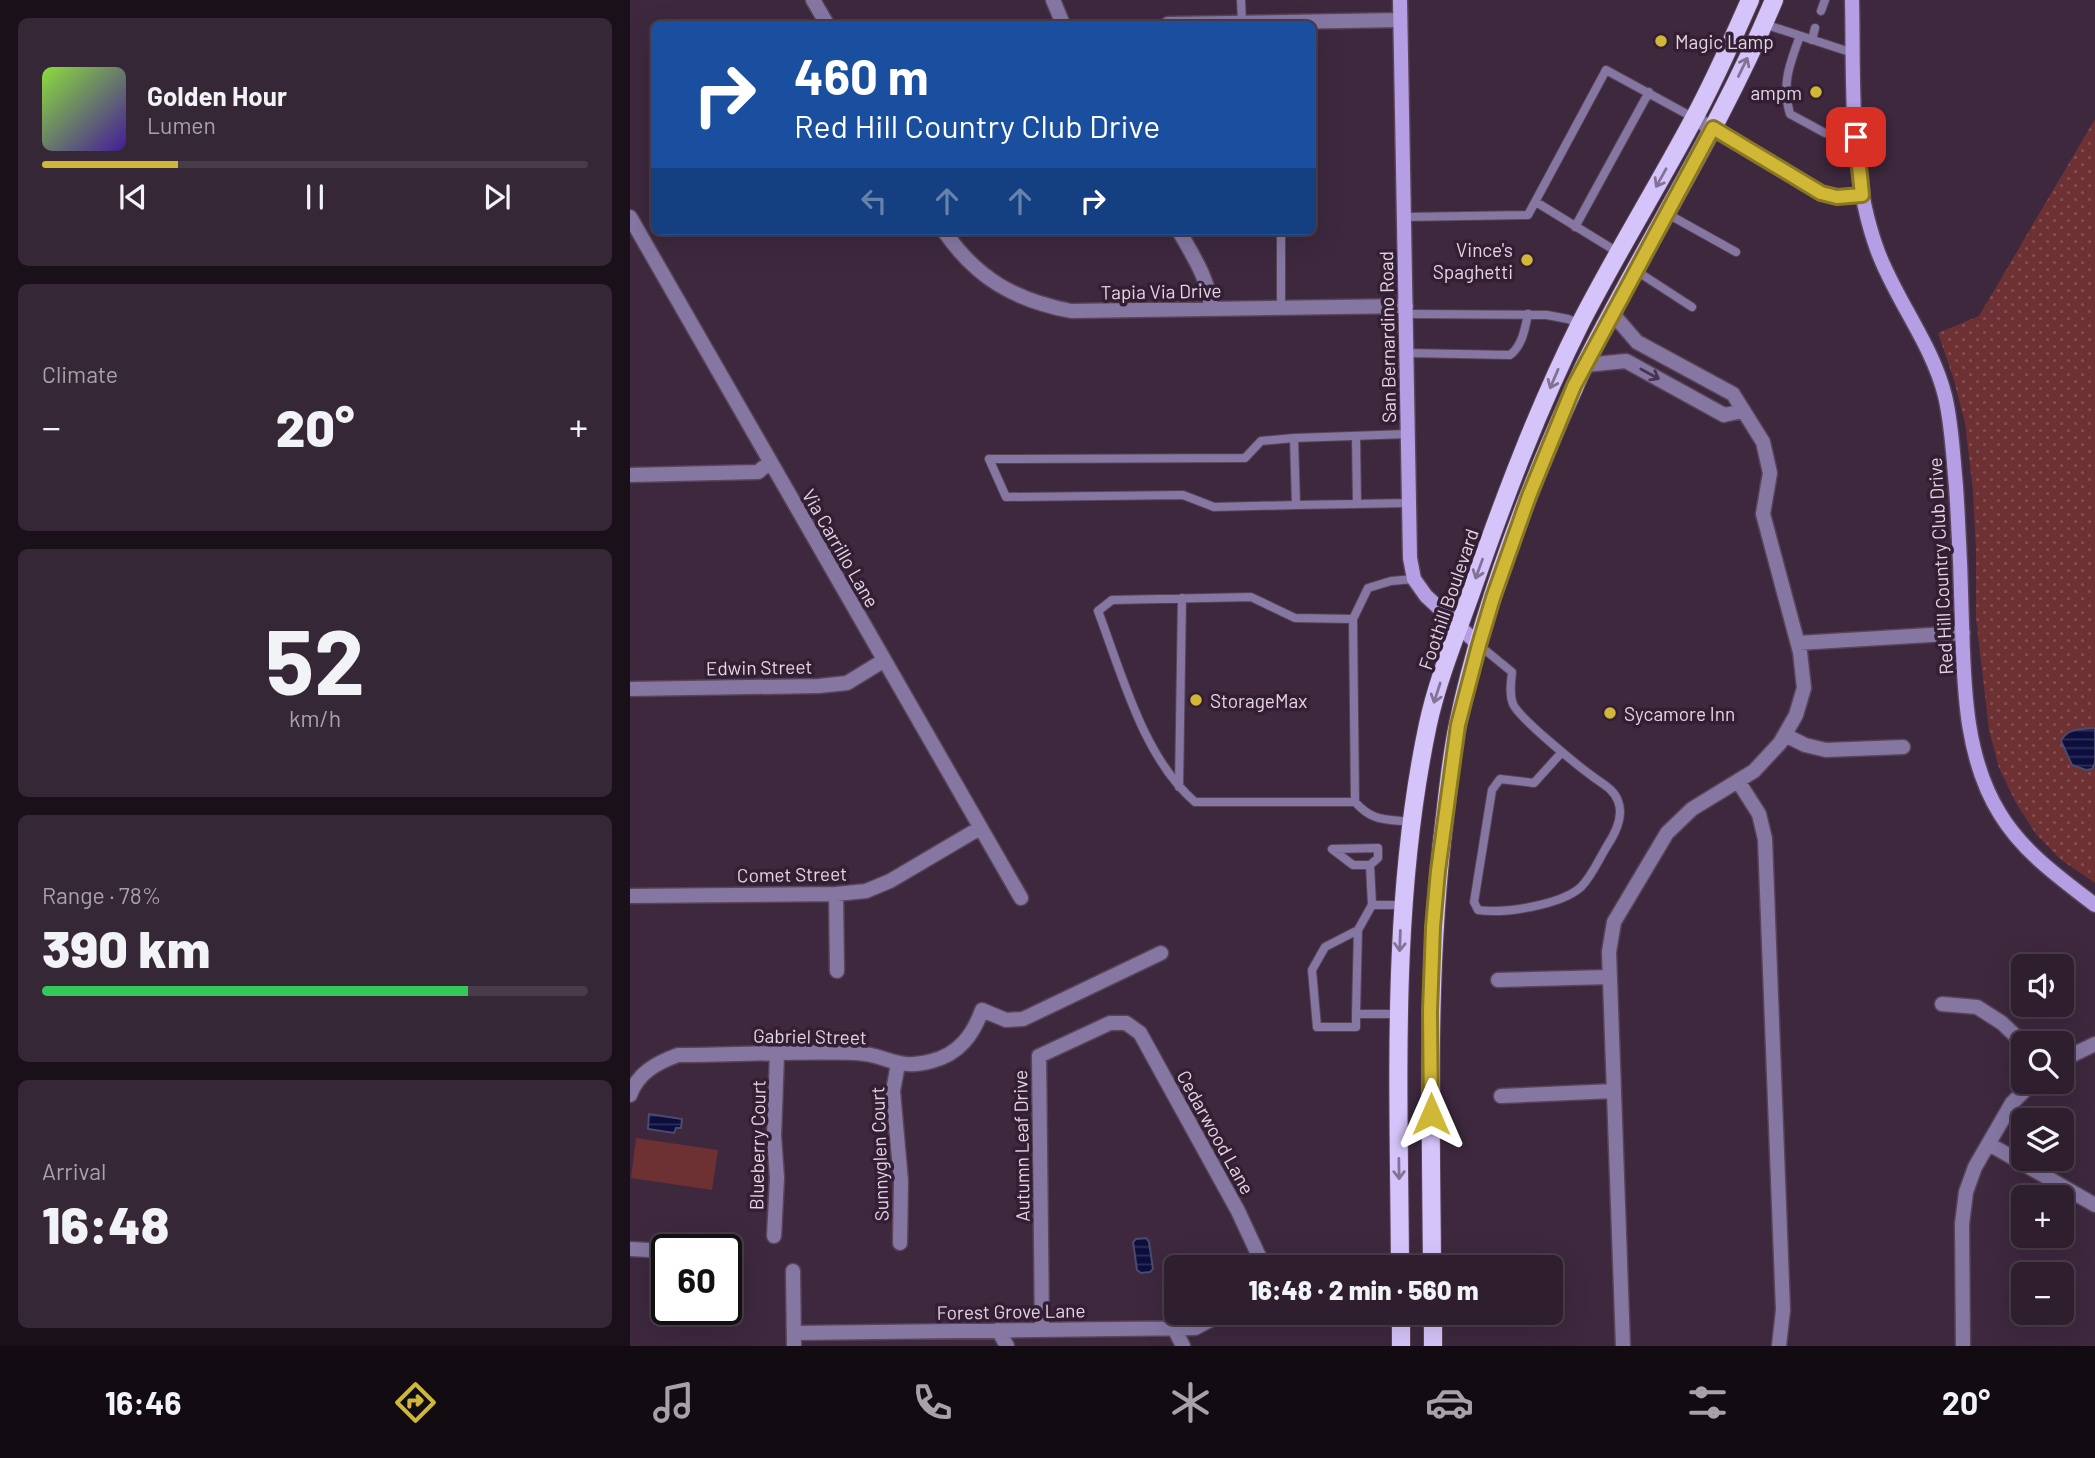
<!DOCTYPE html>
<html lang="en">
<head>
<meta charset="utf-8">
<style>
  :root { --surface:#2e1e2e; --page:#362736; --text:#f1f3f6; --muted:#a7a2aa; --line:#493c4a; --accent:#d1b736 }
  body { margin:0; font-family:Barlow,sans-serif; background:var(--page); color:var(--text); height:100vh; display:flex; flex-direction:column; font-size:26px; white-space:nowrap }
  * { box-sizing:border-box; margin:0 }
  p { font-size:23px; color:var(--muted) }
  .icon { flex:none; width:38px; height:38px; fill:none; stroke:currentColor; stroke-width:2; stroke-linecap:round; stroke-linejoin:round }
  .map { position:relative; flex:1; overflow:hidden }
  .panel { display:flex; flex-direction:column; gap:18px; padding:18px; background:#191019; width:630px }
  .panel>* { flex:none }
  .guide { position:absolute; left:21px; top:21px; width:665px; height:214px; border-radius:10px; box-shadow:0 7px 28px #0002,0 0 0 2px var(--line); background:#1a4fa0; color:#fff; overflow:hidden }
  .controls { position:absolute; left:1381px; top:954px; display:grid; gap:14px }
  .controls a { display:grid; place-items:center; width:63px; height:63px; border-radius:10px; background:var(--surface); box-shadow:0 7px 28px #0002,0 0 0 2px var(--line); font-size:35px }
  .speed { position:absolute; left:21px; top:1234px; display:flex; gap:14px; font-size:35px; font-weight:700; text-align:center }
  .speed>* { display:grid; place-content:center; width:91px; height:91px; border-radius:50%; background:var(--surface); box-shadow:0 7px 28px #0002,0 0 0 2px var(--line); line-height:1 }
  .speed .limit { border:4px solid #111; border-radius:10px; background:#fff; color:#111 }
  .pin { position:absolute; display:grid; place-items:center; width:60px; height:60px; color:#fff; margin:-30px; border-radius:14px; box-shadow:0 4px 10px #0006 }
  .me { position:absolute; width:77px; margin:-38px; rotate:0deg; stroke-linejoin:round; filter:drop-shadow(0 0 5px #0008) }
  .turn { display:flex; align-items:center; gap:24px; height:147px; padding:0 28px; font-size:32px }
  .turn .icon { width:91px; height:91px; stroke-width:2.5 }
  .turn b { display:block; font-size:49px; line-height:60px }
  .lanes { display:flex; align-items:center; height:66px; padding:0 28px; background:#0003; justify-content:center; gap:35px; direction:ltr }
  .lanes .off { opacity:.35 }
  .big { font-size:52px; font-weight:800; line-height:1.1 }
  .panel .card { flex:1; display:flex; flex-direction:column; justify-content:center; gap:10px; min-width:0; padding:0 24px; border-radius:10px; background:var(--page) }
  .panel .dial { align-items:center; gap:0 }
  .dial b { font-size:91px; line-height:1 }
  .song { display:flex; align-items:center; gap:21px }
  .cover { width:84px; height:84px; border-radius:10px; background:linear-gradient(135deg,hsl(90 70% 55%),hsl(260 70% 35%)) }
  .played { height:7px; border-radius:4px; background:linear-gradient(90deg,var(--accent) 25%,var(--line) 25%) }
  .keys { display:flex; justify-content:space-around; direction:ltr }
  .heat { display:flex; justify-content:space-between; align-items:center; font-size:38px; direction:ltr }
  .charge { height:10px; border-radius:5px; background:linear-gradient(90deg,#34c759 78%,var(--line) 0) }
  .trip { position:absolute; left:534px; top:1255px; width:399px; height:70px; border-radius:10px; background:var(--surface); box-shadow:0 7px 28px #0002,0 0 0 2px var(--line); font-weight:800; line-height:70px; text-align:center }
  .menu { display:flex; height:112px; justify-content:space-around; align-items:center; background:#120c12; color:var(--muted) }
  .menu .icon { width:49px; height:49px }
  .menu .current { color:var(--accent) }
  .menu b { font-size:32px; color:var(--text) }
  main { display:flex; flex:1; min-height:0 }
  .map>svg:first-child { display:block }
  .grass { fill:url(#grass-dots) }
  .pitch { fill:#6d3134 }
  .water { fill:url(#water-rules); stroke:#4c4a6f; stroke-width:2 }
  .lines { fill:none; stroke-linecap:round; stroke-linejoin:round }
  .lane-casing { stroke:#584458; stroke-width:10 }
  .street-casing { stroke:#584458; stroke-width:17 }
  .secondary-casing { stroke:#584458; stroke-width:17 }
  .primary-casing { stroke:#584458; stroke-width:20 }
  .lane { stroke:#8577a2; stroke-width:8 }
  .street { stroke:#8577a2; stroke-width:14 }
  .secondary { stroke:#b59ee3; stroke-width:14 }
  .primary { stroke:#d5c4fa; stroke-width:18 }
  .oneway { stroke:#847197 }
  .oneway2 { stroke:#483450 }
  .route-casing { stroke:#887723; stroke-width:18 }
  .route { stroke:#d1b736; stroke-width:12 }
  .poi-dot { fill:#d1b736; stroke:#331e34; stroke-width:2.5 }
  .labels { text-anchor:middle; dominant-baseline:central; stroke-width:7; stroke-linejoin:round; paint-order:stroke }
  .poi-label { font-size:19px; fill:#e3d5e3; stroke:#331e34; text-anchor:start }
  .street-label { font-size:19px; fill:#e3d5e3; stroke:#331e34 }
</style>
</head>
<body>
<main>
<section class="panel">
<div class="card">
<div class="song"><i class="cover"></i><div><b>Golden Hour</b><p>Lumen</p></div></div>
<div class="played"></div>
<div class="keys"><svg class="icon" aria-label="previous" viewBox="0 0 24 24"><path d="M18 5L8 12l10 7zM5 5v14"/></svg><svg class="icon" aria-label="pause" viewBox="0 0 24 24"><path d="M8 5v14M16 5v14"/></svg><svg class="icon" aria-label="next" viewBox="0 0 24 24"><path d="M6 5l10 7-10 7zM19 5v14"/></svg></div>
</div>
<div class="card"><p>Climate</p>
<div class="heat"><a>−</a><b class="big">20°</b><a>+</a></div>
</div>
<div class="card dial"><b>52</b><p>km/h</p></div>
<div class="card"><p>Range · 78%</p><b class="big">390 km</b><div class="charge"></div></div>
<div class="card"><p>Arrival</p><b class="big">16:48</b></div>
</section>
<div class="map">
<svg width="1465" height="1346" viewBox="0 0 1465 1346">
  <defs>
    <pattern id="grass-dots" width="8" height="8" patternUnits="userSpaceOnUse" patternTransform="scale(1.75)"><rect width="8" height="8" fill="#6d3134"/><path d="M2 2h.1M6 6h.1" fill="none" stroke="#824e51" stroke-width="1.8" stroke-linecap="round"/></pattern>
    <pattern id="water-rules" width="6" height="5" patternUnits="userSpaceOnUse" patternTransform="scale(1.75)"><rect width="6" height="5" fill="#0c0e3d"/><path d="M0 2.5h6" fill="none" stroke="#2f3059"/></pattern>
  </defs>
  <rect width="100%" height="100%" fill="#3d283e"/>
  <path class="grass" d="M1465,119V883L1430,859L1406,834L1386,803L1369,768L1359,730L1346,618V551L1343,491L1335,423L1323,377L1308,333L1349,316Z"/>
  <path class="pitch" d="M6,1138L88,1150L82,1190L1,1178Z"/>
  <path class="water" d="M1465,728V763L1462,769L1456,770L1442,765L1431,741C1437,728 1452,729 1465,728Z
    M19,1114L52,1119L51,1128H46L44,1133L18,1129Z
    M516,1238L519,1242L523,1269L520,1272L511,1273L507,1270L503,1242L506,1239Z"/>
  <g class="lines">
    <g class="lane-casing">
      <path id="lane" d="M611,0L612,23
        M1191,11L1195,0
        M1134,24L1223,53
        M1170,36C1160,63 1151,85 1160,114L1195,133L1226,137
        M1182,40L1185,28
        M906,202L989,253
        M1036,213L1106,252
        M774,217L898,215L976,70L1064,118
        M945,227L1019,92
        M1005,270L1062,307
        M651,308V231
        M777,314L917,315L938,319L950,324
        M777,353L880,355C892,346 895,329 898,314
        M778,434L664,438L666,505L779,503
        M726,436L727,504
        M664,438L631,441L615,458L359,459L376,497L553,495L584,507L666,505
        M723,619L725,802
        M849,645L882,672C881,683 879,694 883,704C889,718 947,765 962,776C971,783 984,789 988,801C994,816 985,834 977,846C969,859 962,876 951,887C931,905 874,914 848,910L844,902L862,790L870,779L904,783L932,752
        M549,787L552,598
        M781,822C755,819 743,822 725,802H565C513,757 492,674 468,611L482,600L621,597L665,618L723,619L738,588L761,581L784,579
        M740,865H723L702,849L748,848V858L740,865L742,905
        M726,1014V1027H687L682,970L695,947L728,930
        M768,1014H726L728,930L742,905H772"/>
    </g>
    <g class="street-casing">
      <path id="street" d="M183,0L197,24
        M423,0L433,24
        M538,24L770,20
        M1064,118L1191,193L1207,197L1232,195
        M0,217L391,898
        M314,231C347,279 385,300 441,311L776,306
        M549,231C563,256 579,279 581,309
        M982,313L1007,342L1103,394L1133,442L1140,473L1133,514L1170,652L1174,688L1166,715L1150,743L1124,771L1062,809L1037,833L984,922L979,952L993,1346
        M955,365L996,361L1094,415L1112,411
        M0,475L128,472L140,462
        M1168,643L1333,633
        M0,689L189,686L217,683L253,661
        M1155,735L1175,745L1196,750L1273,747
        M1108,781L1129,814L1135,839L1153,1310L1149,1346
        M206,894L207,971
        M0,896L206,894L236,891L260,881L350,828
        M868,980L980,977
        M1312,1004L1347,1007L1372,1023L1393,1043
        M1432,1060L1465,1044
        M268,1064L263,1091L271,1181L270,1243
        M0,1095C8,1073 26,1063 48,1055C107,1055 166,1051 225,1053C257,1054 266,1071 302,1061C329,1054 343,1035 352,1010L376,1020L393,1019L531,953
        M871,1096L984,1091
        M1359,1144L1465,1205
        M144,1236L147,1178L144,1136L147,1054
        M0,1249L37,1251
        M163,1271L164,1346
        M544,1328L553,1346
        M412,1329L409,1056L480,1023H496L510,1033L608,1211L634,1267
        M368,1330L377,1346
        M164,1333L565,1328L595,1312
        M1333,1346L1332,1224L1336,1192L1345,1167L1382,1103L1403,1082"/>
    </g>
    <g class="secondary-casing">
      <path id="secondary" d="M770,0L780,558L784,579L796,596L849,645
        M1222,0C1224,84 1218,172 1248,252C1267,302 1302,344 1315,396C1322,425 1323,456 1326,486C1329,532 1331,578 1332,624C1334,687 1335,758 1370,814C1393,852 1430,878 1465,905"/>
    </g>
    <g class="primary-casing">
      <path id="primary" d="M770,1267C769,1085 760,903 798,724C808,678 827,633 842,590C874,498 908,408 951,322C986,254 1026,189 1062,122C1084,82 1102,41 1120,0
        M802,1267C801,1119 796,971 814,824C818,791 821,757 828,724C852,609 896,495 944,388C958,355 976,324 993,292C1045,196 1102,101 1144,0
        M771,1312V1346
        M803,1312V1346"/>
    </g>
    <use href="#lane" class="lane"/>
    <use href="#street" class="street"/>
    <use href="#secondary" class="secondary"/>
    <use href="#primary" class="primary"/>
  </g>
  <defs><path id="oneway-shaft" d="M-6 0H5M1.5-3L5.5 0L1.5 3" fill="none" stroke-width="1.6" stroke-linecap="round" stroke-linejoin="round" transform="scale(1.75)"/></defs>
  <g class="oneway">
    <use href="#oneway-shaft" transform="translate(1113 67) rotate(-64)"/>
    <use href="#oneway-shaft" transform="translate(1031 178) rotate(119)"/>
    <use href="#oneway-shaft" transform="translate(924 379) rotate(113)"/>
    <use href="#oneway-shaft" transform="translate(849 569) rotate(110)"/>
    <use href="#oneway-shaft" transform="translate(807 693) rotate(108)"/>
    <use href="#oneway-shaft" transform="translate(770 941) rotate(92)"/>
    <use href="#oneway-shaft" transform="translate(769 1169) rotate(89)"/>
  </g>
  <use class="oneway2" href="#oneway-shaft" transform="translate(1020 374) rotate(29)"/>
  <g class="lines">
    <g class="route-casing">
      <path id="route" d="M801,1114L800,1012L803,927L808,871L828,725L849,645L863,598L899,496L944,386L1083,128L1191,193L1207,197L1232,195L1226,137"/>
    </g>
    <use href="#route" class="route"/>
  </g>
  <g class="poi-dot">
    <circle cx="1031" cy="41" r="7"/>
    <circle cx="1186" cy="92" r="7"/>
    <circle cx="897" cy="260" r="7"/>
    <circle cx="566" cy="700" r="7"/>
    <circle cx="980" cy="713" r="7"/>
  </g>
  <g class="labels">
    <g class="poi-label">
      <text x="1045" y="41">Magic Lamp</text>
      <text x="1172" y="92" text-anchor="end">ampm</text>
      <text x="883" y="249" text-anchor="end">Vince's<tspan x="883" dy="22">Spaghetti</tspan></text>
      <text x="580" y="700">StorageMax</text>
      <text x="994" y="713">Sycamore Inn</text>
    </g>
    <g class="street-label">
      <text transform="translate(531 291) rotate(-1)">Tapia Via Drive</text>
      <text transform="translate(757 337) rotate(-91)">San Bernardino Road</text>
      <text transform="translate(211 548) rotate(60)">Via Carrillo Lane</text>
      <text transform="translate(1310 566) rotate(-93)">Red Hill Country Club Drive</text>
      <text transform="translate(818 599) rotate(-71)">Foothill Boulevard</text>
      <text transform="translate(129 667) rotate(-1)">Edwin Street</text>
      <text transform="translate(162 874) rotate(-1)">Comet Street</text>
      <text transform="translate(180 1036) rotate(1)">Gabriel Street</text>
      <text transform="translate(586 1132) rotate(61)">Cedarwood Lane</text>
      <text transform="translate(127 1145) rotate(-89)">Blueberry Court</text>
      <text transform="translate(391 1146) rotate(-91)">Autumn Leaf Drive</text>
      <text transform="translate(249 1154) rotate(-92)">Sunnyglen Court</text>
      <text transform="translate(381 1311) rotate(-1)">Forest Grove Lane</text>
    </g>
  </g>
</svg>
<div class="controls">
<a><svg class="icon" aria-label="sound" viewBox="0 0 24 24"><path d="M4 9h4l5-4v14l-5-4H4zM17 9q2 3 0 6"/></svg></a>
<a><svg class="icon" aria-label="search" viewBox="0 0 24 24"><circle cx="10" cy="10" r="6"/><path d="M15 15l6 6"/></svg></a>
<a><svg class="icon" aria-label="layers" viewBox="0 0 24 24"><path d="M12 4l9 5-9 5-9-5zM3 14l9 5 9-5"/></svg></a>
<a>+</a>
<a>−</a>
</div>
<div class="speed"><div class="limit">60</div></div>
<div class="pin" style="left:1226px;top:137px;background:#d93025"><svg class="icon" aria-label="arrive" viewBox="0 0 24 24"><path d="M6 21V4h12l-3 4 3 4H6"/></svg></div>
<svg class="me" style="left:801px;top:1114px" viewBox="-20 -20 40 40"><path d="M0-17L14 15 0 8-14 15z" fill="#d1b736" stroke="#fff" stroke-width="4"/></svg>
<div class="trip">16:48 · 2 min · 560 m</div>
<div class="guide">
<div class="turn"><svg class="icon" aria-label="right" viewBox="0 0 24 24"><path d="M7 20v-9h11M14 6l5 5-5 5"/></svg><div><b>460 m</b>Red Hill Country Club Drive</div></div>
<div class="lanes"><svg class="icon off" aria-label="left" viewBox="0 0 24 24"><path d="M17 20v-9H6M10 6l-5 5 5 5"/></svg><svg class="icon off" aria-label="ahead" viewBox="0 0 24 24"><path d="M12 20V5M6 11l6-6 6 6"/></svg><svg class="icon off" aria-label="ahead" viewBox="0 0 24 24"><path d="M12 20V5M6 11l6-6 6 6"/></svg><svg class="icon" aria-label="right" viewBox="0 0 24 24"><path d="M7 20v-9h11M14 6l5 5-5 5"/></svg></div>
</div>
</div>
</main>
<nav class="menu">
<b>16:46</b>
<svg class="icon current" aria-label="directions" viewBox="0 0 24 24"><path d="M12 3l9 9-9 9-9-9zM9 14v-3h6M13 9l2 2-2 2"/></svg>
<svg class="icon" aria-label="music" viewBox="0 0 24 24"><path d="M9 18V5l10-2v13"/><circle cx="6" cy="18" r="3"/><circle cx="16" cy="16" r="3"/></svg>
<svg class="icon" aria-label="phone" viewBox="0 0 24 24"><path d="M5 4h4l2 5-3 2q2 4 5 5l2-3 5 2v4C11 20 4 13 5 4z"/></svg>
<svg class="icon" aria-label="climate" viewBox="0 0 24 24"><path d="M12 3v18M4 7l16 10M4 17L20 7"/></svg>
<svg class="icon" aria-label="car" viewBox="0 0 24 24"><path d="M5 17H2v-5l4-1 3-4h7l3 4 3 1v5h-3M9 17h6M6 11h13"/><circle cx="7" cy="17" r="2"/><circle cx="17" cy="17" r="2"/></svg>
<svg class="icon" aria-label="filters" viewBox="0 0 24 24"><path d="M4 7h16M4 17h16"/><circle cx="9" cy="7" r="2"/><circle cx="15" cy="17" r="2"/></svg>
<b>20°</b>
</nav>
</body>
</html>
